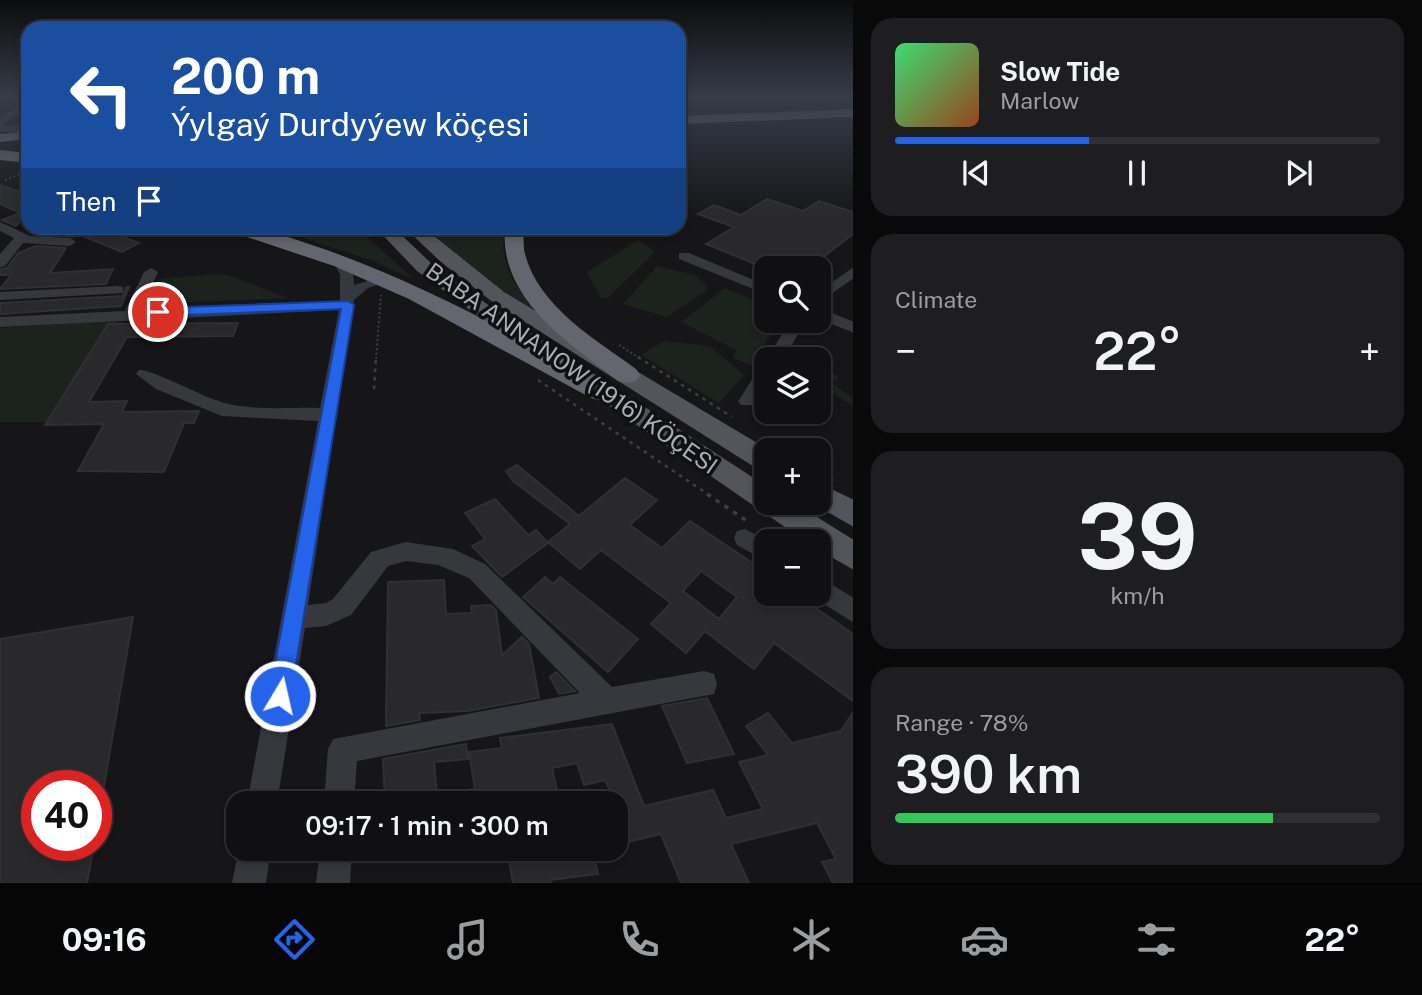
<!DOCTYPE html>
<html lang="en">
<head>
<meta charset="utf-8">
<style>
  :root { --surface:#101012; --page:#1e1e20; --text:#f1f3f6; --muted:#9c9d9f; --line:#303032; --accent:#2563eb }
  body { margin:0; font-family:"Public Sans",sans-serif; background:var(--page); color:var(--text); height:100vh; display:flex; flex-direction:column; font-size:26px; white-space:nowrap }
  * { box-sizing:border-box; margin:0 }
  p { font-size:23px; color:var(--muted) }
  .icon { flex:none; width:38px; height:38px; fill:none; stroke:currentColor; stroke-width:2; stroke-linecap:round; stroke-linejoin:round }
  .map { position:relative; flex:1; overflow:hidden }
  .panel { display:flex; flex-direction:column; gap:18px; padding:18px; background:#09090a; width:569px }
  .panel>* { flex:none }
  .top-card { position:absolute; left:21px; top:21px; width:665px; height:214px; border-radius:21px; box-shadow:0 4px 10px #0003,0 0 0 2px var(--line); background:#1a4fa0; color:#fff; overflow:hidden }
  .tools { position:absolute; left:754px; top:256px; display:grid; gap:14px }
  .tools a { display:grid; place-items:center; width:77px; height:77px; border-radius:14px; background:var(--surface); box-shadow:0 4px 10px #0003,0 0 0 2px var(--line); font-size:35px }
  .speed { position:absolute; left:21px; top:770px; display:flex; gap:14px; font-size:35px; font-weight:700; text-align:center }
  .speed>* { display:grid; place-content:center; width:91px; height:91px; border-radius:50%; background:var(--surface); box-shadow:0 4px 10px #0003,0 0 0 2px var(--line); line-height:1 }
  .speed .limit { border:10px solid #d22; background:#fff; color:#111 }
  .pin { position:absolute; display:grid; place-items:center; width:60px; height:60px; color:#fff; margin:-30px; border:4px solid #fff; border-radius:50%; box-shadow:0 2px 7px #0007 }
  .me { position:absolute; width:77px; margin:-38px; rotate:9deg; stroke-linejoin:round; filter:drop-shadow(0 0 5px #0008) }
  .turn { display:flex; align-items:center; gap:24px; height:147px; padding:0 35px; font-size:32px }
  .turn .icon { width:91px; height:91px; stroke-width:2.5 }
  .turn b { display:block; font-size:49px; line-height:60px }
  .then { display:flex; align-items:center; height:66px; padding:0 35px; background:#0003; gap:14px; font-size:26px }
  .big { font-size:52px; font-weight:600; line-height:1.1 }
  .panel .tile { flex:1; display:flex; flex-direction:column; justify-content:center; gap:10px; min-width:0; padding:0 24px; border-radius:21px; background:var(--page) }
  .panel .dial { align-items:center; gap:0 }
  .dial b { font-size:91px; line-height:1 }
  .song { display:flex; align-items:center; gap:21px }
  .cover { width:84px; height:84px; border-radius:10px; background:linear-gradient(135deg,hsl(140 70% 55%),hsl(20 70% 35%)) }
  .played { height:7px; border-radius:4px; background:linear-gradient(90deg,var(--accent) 40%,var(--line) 40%) }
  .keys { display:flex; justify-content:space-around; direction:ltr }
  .heat { display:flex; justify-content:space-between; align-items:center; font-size:38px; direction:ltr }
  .charge { height:10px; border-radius:5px; background:linear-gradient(90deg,#34c759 78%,var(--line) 0) }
  .trip { position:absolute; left:226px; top:791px; width:402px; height:70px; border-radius:21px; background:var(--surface); box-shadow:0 4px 10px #0003,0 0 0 2px var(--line); font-weight:600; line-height:70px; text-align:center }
  .menu { display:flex; height:112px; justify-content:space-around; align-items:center; background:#060607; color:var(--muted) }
  .menu .icon { width:49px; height:49px }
  .menu .current { color:var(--accent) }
  .menu b { font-size:32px; color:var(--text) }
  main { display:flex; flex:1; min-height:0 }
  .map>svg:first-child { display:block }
  .green { fill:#1c231d }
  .building { fill:#29292c; stroke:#303034; stroke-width:2; fill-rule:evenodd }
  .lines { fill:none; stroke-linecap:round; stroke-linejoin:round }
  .path-far2 { stroke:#3d3f44; stroke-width:2; stroke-dasharray:2 2.5; stroke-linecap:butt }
  .path-far1 { stroke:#3d3f44; stroke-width:2.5; stroke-dasharray:3.5 5; stroke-linecap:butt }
  .path { stroke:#3d3f44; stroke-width:3.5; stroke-dasharray:4.5 6; stroke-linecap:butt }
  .minor { fill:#37383d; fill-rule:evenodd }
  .major { fill:#53555c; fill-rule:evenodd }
  .highway { fill:#63666e; fill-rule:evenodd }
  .route { fill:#2563eb; stroke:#184099; stroke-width:2 }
  .labels { text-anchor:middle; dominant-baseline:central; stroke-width:7; stroke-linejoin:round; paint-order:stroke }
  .street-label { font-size:23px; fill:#a8adb8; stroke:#111113 }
</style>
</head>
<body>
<main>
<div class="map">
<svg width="854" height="883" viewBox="0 0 854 883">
  <rect width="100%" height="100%" fill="#161618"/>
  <path class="green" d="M333,228H357L415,280L373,261L289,233Z
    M429,228H504C501,250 506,275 522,293C527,299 533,302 536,310C502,298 450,256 429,228Z
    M638,240L655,252L608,298H601L587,272Z
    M657,266L695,275L706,284L707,290L667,317L623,304Z
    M216,274L228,275L288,298L148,304L159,279Z
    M725,288L766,305V320H781L751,365L733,358L736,350L681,322Z
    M118,320L56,422H0V328Z
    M664,341L710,346L744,375L719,403L641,355Z
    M819,365L837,375L838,379L831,382L853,399V406L827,389L819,391Z"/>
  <path class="building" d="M0,185L28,195V216L25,215L16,226L2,220L21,213L0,204Z
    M767,199L803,211L819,201L853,212V234L809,268H765L706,244L734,227L698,214L714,205L741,215Z
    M29,228H98L139,243L122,252L75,233L73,237L44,234Z
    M36,246L66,248L50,273L113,269L106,284L0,289L11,275H0V269L7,268L18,253Z
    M126,287H129L121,306L0,314V303L123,296Z
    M238,323L233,336L127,337L89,402L127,401L122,412L199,411L194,423H184L164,472L78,471L104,424L45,425L108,324Z
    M517,465L579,516L625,478L657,500L630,525L662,548L690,521L766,572V593H794L853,634V701L774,643L754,669L705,631L686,653L651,624L671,603L601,550L580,569L548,542L570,524L513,481L506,471ZM701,571L737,597L719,619L683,591Z
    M495,499L528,535L536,530L548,543L502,577L472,546L485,539L465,513Z
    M545,577L553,584L560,577L638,639L608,672L523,597Z
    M444,580L446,614L472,613L471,606L491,605L496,610L502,655L522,637L529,644L539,698L467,711L419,713L420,720L386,726L388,582Z
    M133,617L104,786H37V845H94L87,883H0V639Z
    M556,672L575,691L559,694L550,677Z
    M707,698L734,754L687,763L662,706Z
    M853,712V883H833L822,862L836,859L817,823L731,844L749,883H681L661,834L627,842L616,803L605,780L584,785L577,763L552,768L560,803H411L410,797L385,801L383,759L466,744L468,759L434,762L437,794L475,789L469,752L502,748L500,738L612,724L644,806L713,790L726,818L763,809L739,762L768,755L746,726L768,713L792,743L841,731Z
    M507,849H592L598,874L550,880L551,883H513Z"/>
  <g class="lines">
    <path class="path-far2" d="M693,106L704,96
      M5,180L25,172
      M213,228L223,231
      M619,345L641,359
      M376,359L381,295"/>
    <path class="path-far1" d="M638,357L732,417
      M538,380L709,495
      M374,389L376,357
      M772,443L784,450
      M819,471L834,480"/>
    <path class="path" d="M707,494L747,521"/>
    <path class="minor" d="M28,105V111L15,115L0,126V118L9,111Z
      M28,125V131L0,132V126Z
      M0,222L30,236L70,238L76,242L70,246L23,243L5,266L0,267V254L14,238L0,231Z
      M679,253H689L766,285V294L679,259Z
      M341,258C352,261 354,275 354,285L384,276L391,280L368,288L354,300L308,605L326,603L333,599L371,552L406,542L453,549L485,564L612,687L704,671L714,674L717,684L714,694L357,761L354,803H324L328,749L333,739L580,693L469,578L438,565L406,561L388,566L351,615L326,626L305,628L277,803H247L318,421L222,416L156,389L136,374L139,370C148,368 199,394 213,399C244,412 287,407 320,408L339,310L0,327V317L125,311L144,272L151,268L158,272L141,311L340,301V275L334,262Z
      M854,267V278L819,302V291Z
      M118,286L123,287V293L0,300V292Z
      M819,308L854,322V333L819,319Z
      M791,320H807L783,359H767Z
      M766,366V384L753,405H741L738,401L741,397L760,367Z
      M745,529L767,541L766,561L737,545L734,538L737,531Z
      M819,577L854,598V623L811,596L809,593H819Z
      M239,849H271L266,883H232Z
      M320,849H352L350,883H316Z"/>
    <path class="major" d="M376,228H394L431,263L484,302L766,486V502H793L854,540V570L819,550V541H805L470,310L417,271Z
      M405,228H424L504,292L769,450L766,471L756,468L490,300L442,263Z
      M819,483L854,500V527L810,502H819Z"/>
    <path class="highway" d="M854,109V117L679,124V116Z
      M28,131V139L0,142V134Z
      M0,150L28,153V163L0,160Z
      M229,228C258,225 284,236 312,245C417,280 513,335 611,386L615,392L611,398L601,401L591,398L409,299L334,266L232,232Z
      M505,228H523C524,236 523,246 525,254C539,307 595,339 636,369L640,375L636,381L627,383L618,381C568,342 499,299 505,228Z"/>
  </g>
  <linearGradient id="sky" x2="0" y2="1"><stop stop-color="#0c0c0d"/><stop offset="0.44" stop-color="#363c48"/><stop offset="1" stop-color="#363c48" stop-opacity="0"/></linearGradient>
  <rect width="854" height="220" fill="url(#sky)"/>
  <path class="route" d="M348,301L354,305L291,696L288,704L280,708L272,704L269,696L341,309L158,316L151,312L158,308Z"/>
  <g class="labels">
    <g class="street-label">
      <text transform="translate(572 368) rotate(35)">BABA ANNANOW (1916) KÖÇESI</text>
    </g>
  </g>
</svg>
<div class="tools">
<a><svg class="icon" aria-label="search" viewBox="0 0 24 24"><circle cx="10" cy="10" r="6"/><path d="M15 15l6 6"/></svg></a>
<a><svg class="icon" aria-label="layers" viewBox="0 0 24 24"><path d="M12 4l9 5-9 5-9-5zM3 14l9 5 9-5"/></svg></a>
<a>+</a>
<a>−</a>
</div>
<div class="speed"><div class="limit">40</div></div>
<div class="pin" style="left:158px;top:312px;background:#d93025"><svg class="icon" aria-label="arrive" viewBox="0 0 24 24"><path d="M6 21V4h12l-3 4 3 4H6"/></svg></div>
<svg class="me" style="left:280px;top:696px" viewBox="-20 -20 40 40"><circle r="17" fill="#2563eb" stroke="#fff" stroke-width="3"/><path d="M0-11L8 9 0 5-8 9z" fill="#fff"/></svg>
<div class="trip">09:17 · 1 min · 300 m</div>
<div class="top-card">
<div class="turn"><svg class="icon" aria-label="left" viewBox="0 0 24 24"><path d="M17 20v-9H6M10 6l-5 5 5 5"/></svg><div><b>200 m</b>Ýylgaý Durdyýew köçesi</div></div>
<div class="then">Then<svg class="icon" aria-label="arrive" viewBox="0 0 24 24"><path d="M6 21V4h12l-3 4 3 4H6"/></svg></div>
</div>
</div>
<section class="panel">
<div class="tile">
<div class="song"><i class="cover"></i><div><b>Slow Tide</b><p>Marlow</p></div></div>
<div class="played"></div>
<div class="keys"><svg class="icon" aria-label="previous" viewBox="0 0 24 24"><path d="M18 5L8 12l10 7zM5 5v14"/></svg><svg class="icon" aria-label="pause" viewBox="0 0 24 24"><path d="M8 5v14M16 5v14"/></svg><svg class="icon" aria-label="next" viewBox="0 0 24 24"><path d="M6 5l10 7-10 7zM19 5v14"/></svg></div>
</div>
<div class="tile"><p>Climate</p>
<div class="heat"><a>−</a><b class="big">22°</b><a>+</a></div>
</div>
<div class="tile dial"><b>39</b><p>km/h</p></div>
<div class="tile"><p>Range · 78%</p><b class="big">390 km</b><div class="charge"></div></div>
</section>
</main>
<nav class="menu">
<b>09:16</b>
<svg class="icon current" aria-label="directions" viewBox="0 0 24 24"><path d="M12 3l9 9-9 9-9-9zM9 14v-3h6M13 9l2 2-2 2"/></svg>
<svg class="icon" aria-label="music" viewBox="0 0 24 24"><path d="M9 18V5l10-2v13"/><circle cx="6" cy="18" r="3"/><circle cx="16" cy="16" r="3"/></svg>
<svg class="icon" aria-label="phone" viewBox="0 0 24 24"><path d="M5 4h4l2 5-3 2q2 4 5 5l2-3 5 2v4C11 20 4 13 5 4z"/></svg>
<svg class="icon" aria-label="climate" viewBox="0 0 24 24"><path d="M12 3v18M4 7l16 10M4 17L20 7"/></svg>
<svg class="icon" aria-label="car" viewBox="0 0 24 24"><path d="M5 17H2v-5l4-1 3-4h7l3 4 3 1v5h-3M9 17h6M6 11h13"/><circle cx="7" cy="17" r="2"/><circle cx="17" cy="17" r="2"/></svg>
<svg class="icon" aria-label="filters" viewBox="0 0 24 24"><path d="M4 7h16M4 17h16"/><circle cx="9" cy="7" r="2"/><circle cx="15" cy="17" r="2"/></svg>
<b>22°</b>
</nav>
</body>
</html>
